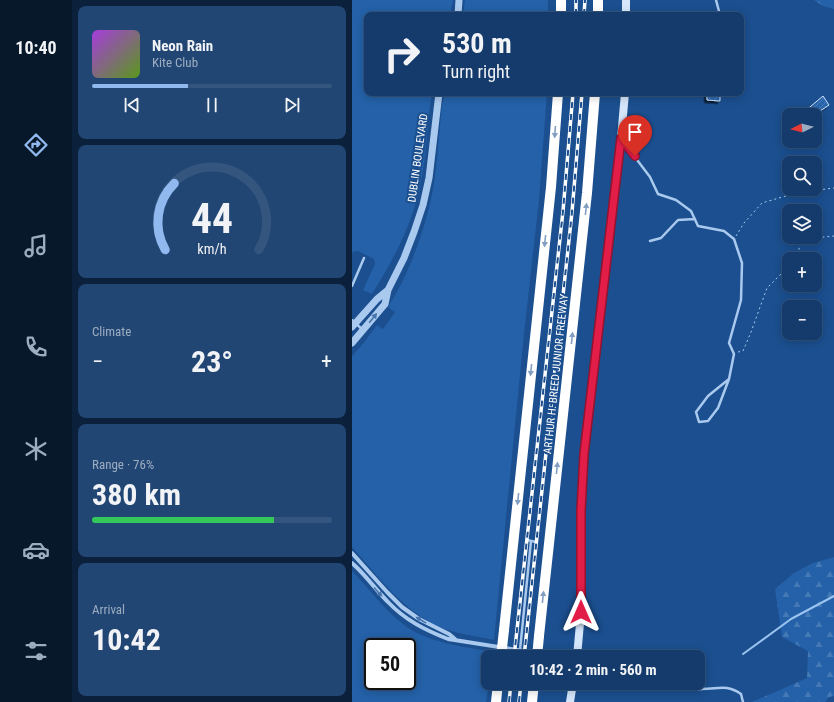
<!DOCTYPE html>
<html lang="en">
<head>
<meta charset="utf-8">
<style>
  :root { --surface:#143b6b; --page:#214673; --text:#f1f3f6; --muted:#9dadc1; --line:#33557e; --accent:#90b9f0 }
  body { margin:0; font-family:"Roboto Condensed",sans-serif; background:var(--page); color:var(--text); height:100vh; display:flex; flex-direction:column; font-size:15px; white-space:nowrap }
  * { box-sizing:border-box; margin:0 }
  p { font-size:13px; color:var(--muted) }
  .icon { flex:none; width:22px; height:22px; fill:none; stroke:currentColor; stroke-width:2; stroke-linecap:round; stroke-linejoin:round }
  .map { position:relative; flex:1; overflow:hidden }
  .side { display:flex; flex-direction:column; gap:6px; padding:6px; background:#0b203b; width:280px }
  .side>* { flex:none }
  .banner { position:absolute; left:12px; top:12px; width:380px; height:84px; border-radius:8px; box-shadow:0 2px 10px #0003,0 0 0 1px var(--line); background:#143b6b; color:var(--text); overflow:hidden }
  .needle { width:26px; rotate:264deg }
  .tools { position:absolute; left:430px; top:108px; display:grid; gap:8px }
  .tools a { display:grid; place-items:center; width:40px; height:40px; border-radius:8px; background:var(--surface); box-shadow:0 2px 10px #0003,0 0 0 1px var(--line); font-size:20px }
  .speed { position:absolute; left:12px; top:638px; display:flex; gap:8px; font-size:20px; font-weight:700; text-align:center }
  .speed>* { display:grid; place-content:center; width:52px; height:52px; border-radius:50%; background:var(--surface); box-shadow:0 2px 10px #0003,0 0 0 1px var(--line); line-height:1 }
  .speed .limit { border:2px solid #111; border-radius:6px; background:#fff; color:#111 }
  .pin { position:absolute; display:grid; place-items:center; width:34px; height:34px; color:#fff; margin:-41px -17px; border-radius:50% 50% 50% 0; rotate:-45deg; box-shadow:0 0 4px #0007 }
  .pin .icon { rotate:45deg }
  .me { position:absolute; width:44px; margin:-22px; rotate:0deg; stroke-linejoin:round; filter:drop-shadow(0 0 3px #0008) }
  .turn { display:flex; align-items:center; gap:14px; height:84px; padding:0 12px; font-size:18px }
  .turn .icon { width:52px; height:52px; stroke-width:2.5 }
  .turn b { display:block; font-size:28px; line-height:34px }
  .big { font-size:30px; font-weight:700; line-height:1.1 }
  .side .card { flex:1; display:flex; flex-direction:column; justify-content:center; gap:6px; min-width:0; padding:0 14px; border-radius:8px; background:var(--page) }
  .side .dial { align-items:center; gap:0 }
  .dial svg { height:104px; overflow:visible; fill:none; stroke:var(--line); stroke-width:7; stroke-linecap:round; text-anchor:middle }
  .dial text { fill:var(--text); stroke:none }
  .song { display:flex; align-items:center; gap:12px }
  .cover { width:48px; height:48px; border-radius:6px; background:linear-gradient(135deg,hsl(280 70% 55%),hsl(90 70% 35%)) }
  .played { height:4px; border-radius:2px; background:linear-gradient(90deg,var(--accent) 40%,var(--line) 40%) }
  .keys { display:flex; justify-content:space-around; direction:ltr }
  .heat { display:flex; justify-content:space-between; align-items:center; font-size:22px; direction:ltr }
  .charge { height:6px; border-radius:3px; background:linear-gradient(90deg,#34c759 76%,var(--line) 0) }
  .trip { position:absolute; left:129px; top:650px; width:224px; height:40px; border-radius:8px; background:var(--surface); box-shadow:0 2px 10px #0003,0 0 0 1px var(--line); font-weight:700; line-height:40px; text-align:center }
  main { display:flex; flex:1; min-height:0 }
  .menu { display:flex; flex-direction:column; width:72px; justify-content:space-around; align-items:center; background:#08182b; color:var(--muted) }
  .menu .icon { width:28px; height:28px }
  .menu .current { color:var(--accent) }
  .menu b { font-size:18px; color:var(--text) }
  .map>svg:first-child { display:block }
  .grass { fill:#2461a8; fill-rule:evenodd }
  .forest { fill:url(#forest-firs) }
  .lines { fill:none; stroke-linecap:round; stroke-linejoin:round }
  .stream { stroke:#9cc4f0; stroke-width:2 }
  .building { fill:url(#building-hatch); stroke:#cfe3fa; filter:url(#shadow) }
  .path { stroke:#a9c9ee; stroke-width:1; stroke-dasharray:2 3; stroke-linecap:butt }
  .service { stroke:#a9c9ee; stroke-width:2.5 }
  .minor { stroke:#a9c9ee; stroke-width:4 }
  .tertiary { stroke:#a9c9ee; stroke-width:7 }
  .secondary { stroke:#d6e6fa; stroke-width:8 }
  .motorway { stroke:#fff; stroke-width:10 }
  .rail-casing { stroke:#fff; stroke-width:3.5 }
  .rail { stroke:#1b4f8f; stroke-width:2; stroke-dasharray:6; stroke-linecap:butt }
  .motorway-bridge { stroke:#fff; stroke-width:10 }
  .oneway { fill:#829ec1 }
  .oneway2 { fill:#4674ac }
  .route-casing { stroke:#92132f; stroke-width:10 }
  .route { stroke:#e11d48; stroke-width:7 }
  .labels { text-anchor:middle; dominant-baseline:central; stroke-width:4; stroke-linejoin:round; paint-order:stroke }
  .street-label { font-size:11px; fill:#fff; stroke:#1b4f8f }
</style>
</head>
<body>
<main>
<nav class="menu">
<b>10:40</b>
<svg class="icon current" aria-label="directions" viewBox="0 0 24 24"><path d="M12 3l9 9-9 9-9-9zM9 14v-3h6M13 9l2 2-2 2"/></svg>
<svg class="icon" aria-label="music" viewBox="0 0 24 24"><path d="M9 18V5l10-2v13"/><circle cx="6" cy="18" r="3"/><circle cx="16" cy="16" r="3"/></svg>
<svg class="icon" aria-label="phone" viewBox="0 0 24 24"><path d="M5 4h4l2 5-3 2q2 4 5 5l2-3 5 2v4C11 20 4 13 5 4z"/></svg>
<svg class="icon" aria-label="climate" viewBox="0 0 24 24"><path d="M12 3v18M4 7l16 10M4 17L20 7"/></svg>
<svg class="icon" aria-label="car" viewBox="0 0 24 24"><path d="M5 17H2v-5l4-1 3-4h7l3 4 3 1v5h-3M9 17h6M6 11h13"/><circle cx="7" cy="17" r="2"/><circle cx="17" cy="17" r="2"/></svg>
<svg class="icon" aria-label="filters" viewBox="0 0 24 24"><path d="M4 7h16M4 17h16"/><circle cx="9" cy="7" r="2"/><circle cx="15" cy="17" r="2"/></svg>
</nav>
<section class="side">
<div class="card">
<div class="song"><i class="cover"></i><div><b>Neon Rain</b><p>Kite Club</p></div></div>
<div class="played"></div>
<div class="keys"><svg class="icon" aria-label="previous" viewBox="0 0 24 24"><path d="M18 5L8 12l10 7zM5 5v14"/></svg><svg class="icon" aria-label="pause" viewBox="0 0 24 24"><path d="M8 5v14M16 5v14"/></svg><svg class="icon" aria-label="next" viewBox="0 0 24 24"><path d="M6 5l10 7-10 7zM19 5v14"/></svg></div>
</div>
<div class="card dial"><svg viewBox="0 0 100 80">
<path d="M14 69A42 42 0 1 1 86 69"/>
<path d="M14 69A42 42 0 0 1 21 18" stroke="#90b9f0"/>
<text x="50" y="56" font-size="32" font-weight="700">44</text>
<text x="50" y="72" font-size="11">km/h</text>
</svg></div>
<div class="card"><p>Climate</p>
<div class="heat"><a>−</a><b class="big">23°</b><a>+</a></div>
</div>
<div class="card"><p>Range · 76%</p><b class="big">380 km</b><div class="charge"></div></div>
<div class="card"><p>Arrival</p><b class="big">10:42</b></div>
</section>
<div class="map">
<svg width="482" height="702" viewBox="0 0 482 702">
  <defs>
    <pattern id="forest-firs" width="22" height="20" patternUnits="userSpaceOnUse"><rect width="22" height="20" fill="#2461a8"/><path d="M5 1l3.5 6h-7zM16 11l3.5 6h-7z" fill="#4579b5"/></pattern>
    <pattern id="building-hatch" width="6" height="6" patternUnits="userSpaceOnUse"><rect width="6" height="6" fill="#2a66ad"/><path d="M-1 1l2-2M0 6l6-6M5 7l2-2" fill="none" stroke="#4a7db9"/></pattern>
    <filter id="shadow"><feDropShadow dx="-2.5" dy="2.5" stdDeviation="0" flood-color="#0009"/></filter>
  </defs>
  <rect width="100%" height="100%" fill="#1b4f8f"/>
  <path class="grass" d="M0,0H101L98,15H15V93H80C75,122 75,153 69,182C61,223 42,259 20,294L11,290L23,264L22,259L6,251L0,252Z
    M113,0H196V15H111Z
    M93,93H195L187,200L172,334L142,640C124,636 105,634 88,627C51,611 26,576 0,547V356L10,345L25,325L31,329L43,312L36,307C58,273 75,224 82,184C86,158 87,132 90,105Z
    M0,571C17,588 31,609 51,624C75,643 110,646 140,652V657H136L137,683L134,702H0ZM21,647H55V681H21Z"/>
  <path class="forest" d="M462,0H482V9L471,6Z
    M482,557V696L477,697L473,702H400L455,678L456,651L430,637L423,589L442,573L461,563Z"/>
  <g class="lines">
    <path class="stream" d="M391,654L439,619L482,596"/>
  </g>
  <path class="building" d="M355,93H368V101L355,100Z
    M471,96L477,105L462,115H455L452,112Z"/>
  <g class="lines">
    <path class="path" d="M384,236L392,223L410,203L444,193L482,188
      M443,259L449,244L453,239L482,236
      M386,352L391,351L399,332L415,288L437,266"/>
    <path class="service" d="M364,0L368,15
      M270,140L298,177L306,194L324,200L339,211L346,226L372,231L382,239L390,263L389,300L377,343L382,354L377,379L356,396L344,412L347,422L356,421L366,408L377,379
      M298,241L309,238L326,220L343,219
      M0,286L12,258
      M0,320L11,330
      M175,540L184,542
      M168,650L179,541
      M307,683C320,687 336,690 350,689C367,689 374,684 389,694L391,702"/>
    <path class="minor" d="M0,553L35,592L50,607L67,619L97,634L103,639
      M0,563C13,574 23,589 36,602C53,620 73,630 96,639L210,657"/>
    <path class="tertiary" d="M106,15L107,0
      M0,327L25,299L36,290
      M0,343L33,304L36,290L52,258L62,232L71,205L77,178L87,93"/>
    <path class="secondary" d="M274,0V15
      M225,657L229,612V511L232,454L269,138L273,93
      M218,702L221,683"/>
    <path class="motorway" d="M209,15V0
      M246,15V0
      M152,630L199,187L206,93
      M187,636L235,193L243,93
      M144,702L146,683
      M180,702L182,683"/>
    <g class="rail-casing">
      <path id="rail" d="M224,15V0
        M232,15L233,0
        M162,657L211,211L221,93
        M172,657L220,212L230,93
        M157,702L159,683
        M167,702L169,683"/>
    </g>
    <use href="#rail" class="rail"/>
    <path class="motorway-bridge" d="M149,657L152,630
      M185,657L187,636"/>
  </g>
  <defs><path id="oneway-solid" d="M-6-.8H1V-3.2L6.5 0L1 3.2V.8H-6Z"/></defs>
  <g class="oneway">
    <use href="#oneway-solid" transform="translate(203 132) rotate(94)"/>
    <use href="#oneway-solid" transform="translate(234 209) rotate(-84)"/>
    <use href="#oneway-solid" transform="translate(193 241) rotate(96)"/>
    <use href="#oneway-solid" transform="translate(220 338) rotate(-84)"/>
    <use href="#oneway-solid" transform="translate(179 370) rotate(96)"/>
    <use href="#oneway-solid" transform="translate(205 468) rotate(-84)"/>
    <use href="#oneway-solid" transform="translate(166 499) rotate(96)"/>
    <use href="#oneway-solid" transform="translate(191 597) rotate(-84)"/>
  </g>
  <g class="oneway2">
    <use href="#oneway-solid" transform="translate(21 318) rotate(-51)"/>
    <use href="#oneway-solid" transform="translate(26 592) rotate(48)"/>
    <use href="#oneway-solid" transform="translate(69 620) rotate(-149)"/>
  </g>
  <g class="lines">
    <g class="route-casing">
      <path id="route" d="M229,612V511L232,454L269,138L283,156"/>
    </g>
    <use href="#route" class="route"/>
  </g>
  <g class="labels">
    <g class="street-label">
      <text transform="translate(66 158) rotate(-82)">DUBLIN BOULEVARD</text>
      <text transform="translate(204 374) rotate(-84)">ARTHUR H. BREED JUNIOR FREEWAY</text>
    </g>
  </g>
</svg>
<div class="tools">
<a><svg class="needle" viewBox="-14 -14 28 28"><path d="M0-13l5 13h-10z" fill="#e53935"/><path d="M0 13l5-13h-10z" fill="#9dadc1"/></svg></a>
<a><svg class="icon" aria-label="search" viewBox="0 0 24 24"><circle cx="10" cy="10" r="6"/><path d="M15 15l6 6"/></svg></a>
<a><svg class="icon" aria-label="layers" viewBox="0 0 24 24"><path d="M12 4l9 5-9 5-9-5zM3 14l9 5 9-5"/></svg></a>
<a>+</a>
<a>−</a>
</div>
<div class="speed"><div class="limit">50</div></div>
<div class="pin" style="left:283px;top:156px;background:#d93025"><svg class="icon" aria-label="arrive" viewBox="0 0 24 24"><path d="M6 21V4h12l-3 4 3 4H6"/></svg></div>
<svg class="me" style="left:229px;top:612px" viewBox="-20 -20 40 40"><path d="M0-17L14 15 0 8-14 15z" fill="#e11d48" stroke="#fff" stroke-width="4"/></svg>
<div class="trip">10:42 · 2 min · 560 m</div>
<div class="banner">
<div class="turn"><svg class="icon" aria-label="right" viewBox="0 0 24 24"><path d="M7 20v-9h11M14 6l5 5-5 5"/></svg><div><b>530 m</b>Turn right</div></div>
</div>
</div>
</main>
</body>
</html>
